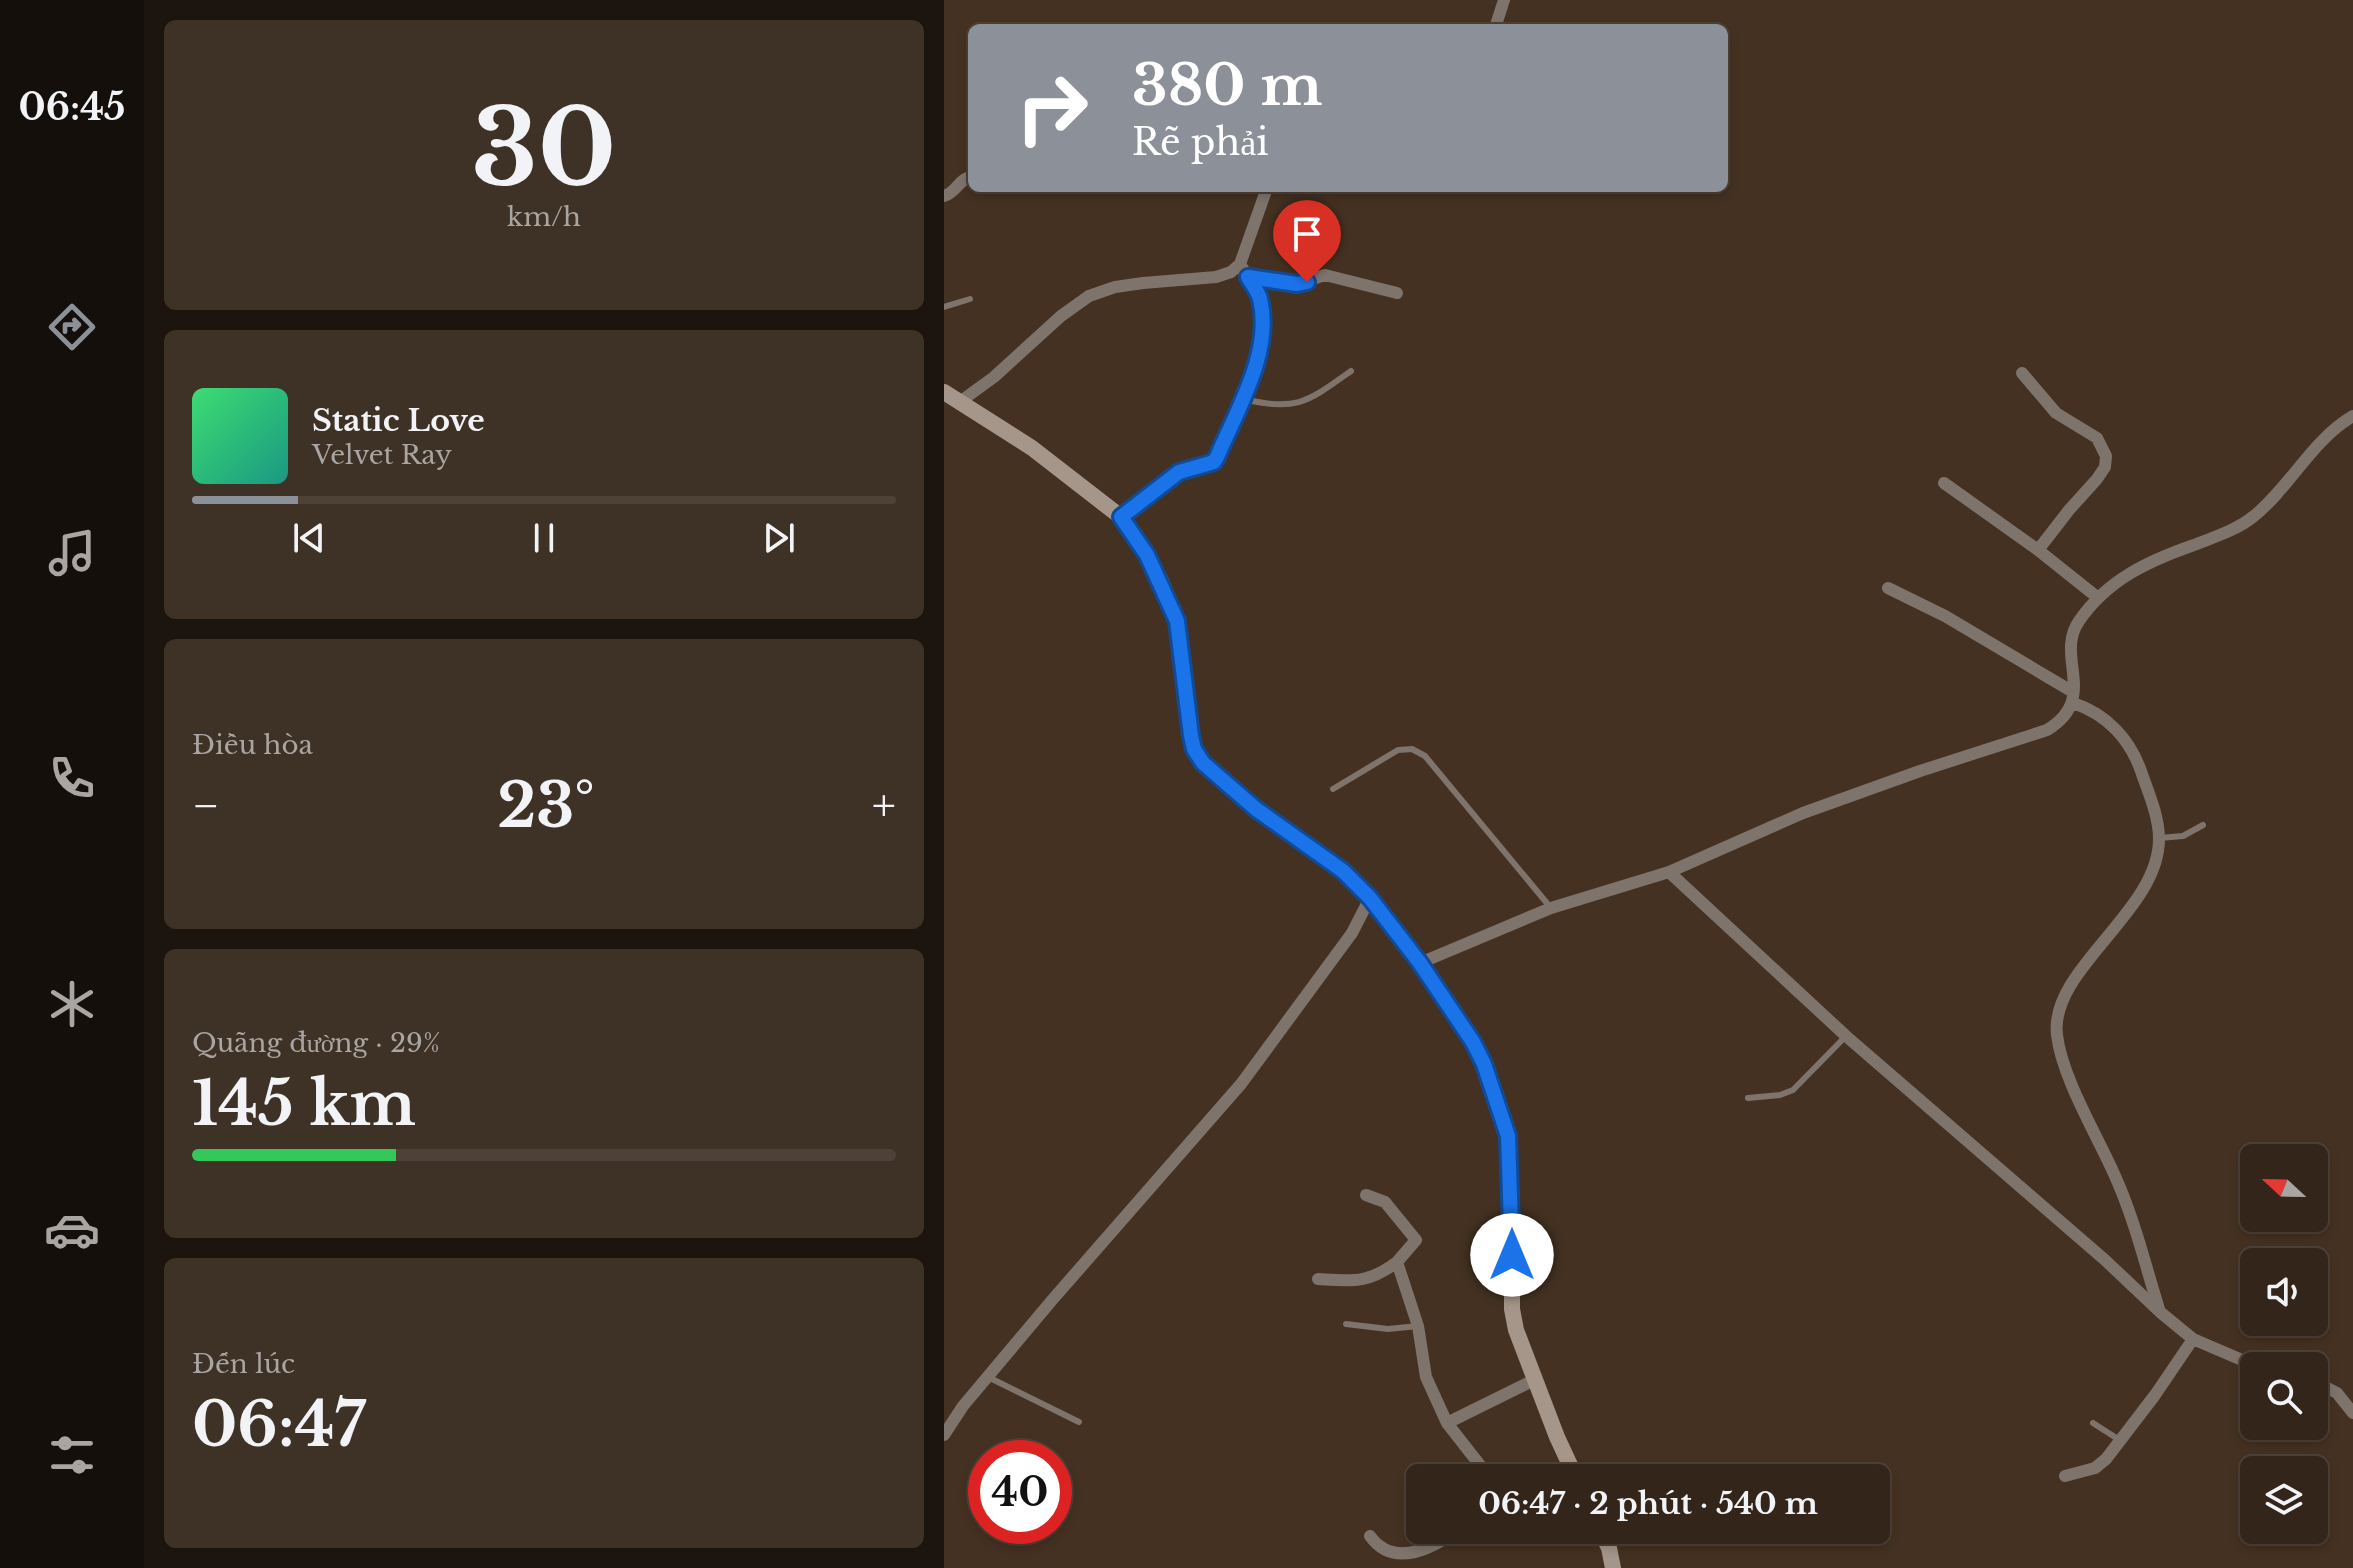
<!DOCTYPE html>
<html lang="vi">
<head>
<meta charset="utf-8">
<style>
  :root { --surface:#332519; --page:#3e3126; --text:#f1f3f6; --muted:#a9a5a2; --line:#4e4238; --accent:#8c9099 }
  body { margin:0; font-family:"Libre Baskerville",serif; background:var(--page); color:var(--text); height:100vh; display:flex; flex-direction:column; font-size:30px; white-space:nowrap }
  * { box-sizing:border-box; margin:0 }
  p { font-size:26px; color:var(--muted) }
  .icon { flex:none; width:44px; height:44px; fill:none; stroke:currentColor; stroke-width:2; stroke-linecap:round; stroke-linejoin:round }
  .map { position:relative; flex:1; overflow:hidden }
  .panel { display:flex; flex-direction:column; gap:20px; padding:20px; background:#1c140e; width:800px }
  .panel>* { flex:none }
  .top-card { position:absolute; left:24px; top:24px; width:760px; height:168px; border-radius:12px; box-shadow:0 4px 12px #0003,0 0 0 2px var(--line); background:#8c9099; color:#fff; overflow:hidden }
  .needle { width:52px; rotate:292deg }
  .buttons { position:absolute; left:1296px; top:1144px; display:grid; gap:16px }
  .buttons a { display:grid; place-items:center; width:88px; height:88px; border-radius:12px; background:var(--surface); box-shadow:0 4px 12px #0003,0 0 0 2px var(--line); font-size:40px }
  .speed { position:absolute; left:24px; top:1440px; display:flex; gap:16px; font-size:40px; font-weight:700; text-align:center }
  .speed>* { display:grid; place-content:center; width:104px; height:104px; border-radius:50%; background:var(--surface); box-shadow:0 4px 12px #0003,0 0 0 2px var(--line); line-height:1 }
  .speed .limit { border:12px solid #d22; background:#fff; color:#111 }
  .pin { position:absolute; display:grid; place-items:center; width:68px; height:68px; color:#fff; margin:-82px -34px; border-radius:50% 50% 50% 0; rotate:-45deg; box-shadow:0 0 8px #0007 }
  .pin .icon { rotate:45deg }
  .me { position:absolute; width:88px; margin:-44px; rotate:0deg; stroke-linejoin:round; filter:drop-shadow(0 0 6px #0008) }
  .turn { display:flex; align-items:center; gap:28px; height:168px; padding:0 32px; font-size:36px }
  .turn .icon { width:104px; height:104px; stroke-width:2.5 }
  .turn b { display:block; font-size:56px; line-height:68px }
  .big { font-size:60px; font-weight:700; line-height:1.1 }
  .panel .widget { flex:1; display:flex; flex-direction:column; justify-content:center; gap:12px; min-width:0; padding:0 28px; border-radius:12px; background:var(--page) }
  .panel .dial { align-items:center; gap:0 }
  .dial b { font-size:104px; line-height:1 }
  .song { display:flex; align-items:center; gap:24px }
  .cover { width:96px; height:96px; border-radius:12px; background:linear-gradient(135deg,hsl(140 70% 55%),hsl(170 70% 35%)) }
  .played { height:8px; border-radius:4px; background:linear-gradient(90deg,var(--accent) 15%,var(--line) 15%) }
  .keys { display:flex; justify-content:space-around; direction:ltr }
  .heat { display:flex; justify-content:space-between; align-items:center; font-size:44px; direction:ltr }
  .charge { height:12px; border-radius:6px; background:linear-gradient(90deg,#34c759 29%,var(--line) 0) }
  .trip { position:absolute; left:462px; top:1464px; width:484px; height:80px; border-radius:12px; background:var(--surface); box-shadow:0 4px 12px #0003,0 0 0 2px var(--line); font-weight:700; line-height:80px; text-align:center }
  main { display:flex; flex:1; min-height:0 }
  .tabs { display:flex; flex-direction:column; width:144px; justify-content:space-around; align-items:center; background:#140f0a; color:var(--muted) }
  .tabs .icon { width:56px; height:56px }
  .tabs .active { color:var(--accent) }
  .tabs b { font-size:36px; color:var(--text) }
  .map>svg:first-child { display:block }
  .lines { fill:none; stroke-linecap:round; stroke-linejoin:round }
  .lane { stroke:#7e746c; stroke-width:6 }
  .street { stroke:#7e746c; stroke-width:12 }
  .secondary { stroke:#a69689; stroke-width:16 }
  .route-casing { stroke:#114b97; stroke-width:20 }
  .route { stroke:#1a73e8; stroke-width:14 }
</style>
</head>
<body>
<main>
<nav class="tabs">
<b>06:45</b>
<svg class="icon active" aria-label="directions" viewBox="0 0 24 24"><path d="M12 3l9 9-9 9-9-9zM9 14v-3h6M13 9l2 2-2 2"/></svg>
<svg class="icon" aria-label="music" viewBox="0 0 24 24"><path d="M9 18V5l10-2v13"/><circle cx="6" cy="18" r="3"/><circle cx="16" cy="16" r="3"/></svg>
<svg class="icon" aria-label="phone" viewBox="0 0 24 24"><path d="M5 4h4l2 5-3 2q2 4 5 5l2-3 5 2v4C11 20 4 13 5 4z"/></svg>
<svg class="icon" aria-label="climate" viewBox="0 0 24 24"><path d="M12 3v18M4 7l16 10M4 17L20 7"/></svg>
<svg class="icon" aria-label="car" viewBox="0 0 24 24"><path d="M5 17H2v-5l4-1 3-4h7l3 4 3 1v5h-3M9 17h6M6 11h13"/><circle cx="7" cy="17" r="2"/><circle cx="17" cy="17" r="2"/></svg>
<svg class="icon" aria-label="filters" viewBox="0 0 24 24"><path d="M4 7h16M4 17h16"/><circle cx="9" cy="7" r="2"/><circle cx="15" cy="17" r="2"/></svg>
</nav>
<section class="panel">
<div class="widget dial"><b>30</b><p>km/h</p></div>
<div class="widget">
<div class="song"><i class="cover"></i><div><b>Static Love</b><p>Velvet Ray</p></div></div>
<div class="played"></div>
<div class="keys"><svg class="icon" aria-label="previous" viewBox="0 0 24 24"><path d="M18 5L8 12l10 7zM5 5v14"/></svg><svg class="icon" aria-label="pause" viewBox="0 0 24 24"><path d="M8 5v14M16 5v14"/></svg><svg class="icon" aria-label="next" viewBox="0 0 24 24"><path d="M6 5l10 7-10 7zM19 5v14"/></svg></div>
</div>
<div class="widget"><p>Điều hòa</p>
<div class="heat"><a>−</a><b class="big">23°</b><a>+</a></div>
</div>
<div class="widget"><p>Quãng đường · 29%</p><b class="big">145 km</b><div class="charge"></div></div>
<div class="widget"><p>Đến lúc</p><b class="big">06:47</b></div>
</section>
<div class="map">
<svg width="1409" height="1568" viewBox="0 0 1409 1568">
  <rect width="100%" height="100%" fill="#443121"/>
  <g class="lines">
    <path class="lane" d="M0,307L26,299
      M298,399C354,411 362,403 407,371
      M389,789L454,750L468,749L481,756L607,908
      M1215,838L1239,836L1259,825
      M804,1098L836,1095L849,1090L902,1036
      M402,1324L444,1329L474,1326
      M44,1377L135,1422
      M1149,1423L1177,1441"/>
    <path class="street" d="M551,28L560,0
      M0,196C13,192 15,178 28,177
      M304,277L353,284L381,275L453,293
      M1078,373L1112,413L1153,438L1162,456L1161,467L1153,479L1125,510L1094,550
      M17,401L50,377L117,316L145,296L171,287L199,283L272,277L287,272L296,264L323,188
      M1000,483L1094,550L1153,597
      M177,517L235,472L270,462L273,457C292,414 332,343 315,296C311,285 302,274 296,264
      M944,588L1001,616L1129,692
      M1129,703C1163,714 1187,740 1198,774C1205,794 1215,817 1215,839C1215,912 1105,969 1113,1035C1118,1078 1153,1135 1171,1176C1190,1218 1201,1264 1215,1309
      M725,872L902,1036L1161,1260L1216,1312L1249,1339L1298,1360L1320,1366
      M476,963L607,908L725,872L859,813L976,771L1103,730C1156,698 1110,657 1135,621C1163,580 1204,561 1250,545C1270,537 1293,530 1310,516C1346,487 1368,440 1409,416
      M422,1195L441,1202L472,1240L453,1262L474,1326L482,1377L503,1423
      M374,1279C408,1281 424,1284 453,1262
      M1370,1381L1393,1393L1409,1413
      M0,1435L19,1406L109,1299L297,1084L408,933L426,898
      M1121,1476L1151,1468L1162,1459L1211,1395L1249,1339
      M546,1478L503,1423L590,1380
      M426,1536C449,1568 486,1550 514,1530"/>
    <path class="secondary" d="M0,392L88,448L177,517L192,536L217,581L233,621L250,749L259,763L312,809L399,871L426,898L476,963L529,1042L540,1064L564,1136L568,1205V1309L572,1330L613,1437L632,1478
      M656,1530L665,1548L669,1568"/>
  </g>
  <g class="lines">
    <g class="route-casing">
      <path id="route" d="M363,282L353,284L304,277C308,284 314,291 316,299C329,351 293,410 273,457L270,462L235,472L177,517L203,555L233,621L247,736L250,749L259,763L312,809L399,871L426,898L476,963L529,1042L540,1064L564,1136L568,1255"/>
    </g>
    <use href="#route" class="route"/>
  </g>
</svg>
<div class="buttons">
<a><svg class="needle" viewBox="-14 -14 28 28"><path d="M0-13l5 13h-10z" fill="#e53935"/><path d="M0 13l5-13h-10z" fill="#a9a5a2"/></svg></a>
<a><svg class="icon" aria-label="sound" viewBox="0 0 24 24"><path d="M4 9h4l5-4v14l-5-4H4zM17 9q2 3 0 6"/></svg></a>
<a><svg class="icon" aria-label="search" viewBox="0 0 24 24"><circle cx="10" cy="10" r="6"/><path d="M15 15l6 6"/></svg></a>
<a><svg class="icon" aria-label="layers" viewBox="0 0 24 24"><path d="M12 4l9 5-9 5-9-5zM3 14l9 5 9-5"/></svg></a>
</div>
<div class="speed"><div class="limit">40</div></div>
<div class="pin" style="left:363px;top:282px;background:#d93025"><svg class="icon" aria-label="arrive" viewBox="0 0 24 24"><path d="M6 21V4h12l-3 4 3 4H6"/></svg></div>
<svg class="me" style="left:568px;top:1255px" viewBox="-20 -20 40 40"><circle r="19" fill="#fff"/><path d="M0-13L10 11 0 6-10 11z" fill="#1a73e8"/></svg>
<div class="trip">06:47 · 2 phút · 540 m</div>
<div class="top-card">
<div class="turn"><svg class="icon" aria-label="right" viewBox="0 0 24 24"><path d="M7 20v-9h11M14 6l5 5-5 5"/></svg><div><b>380 m</b>Rẽ phải</div></div>
</div>
</div>
</main>
</body>
</html>
